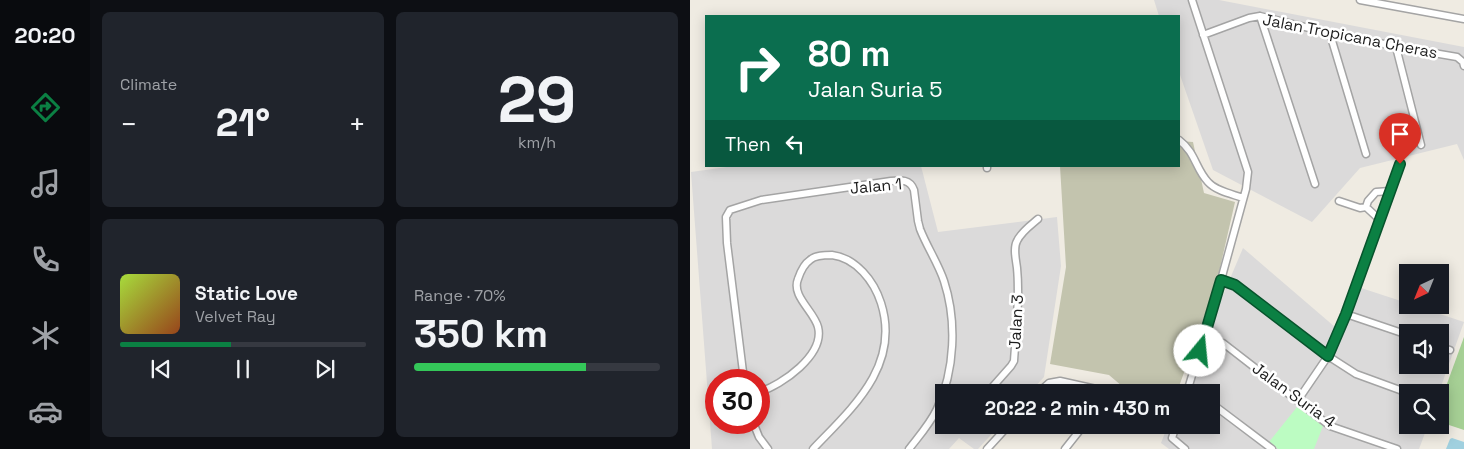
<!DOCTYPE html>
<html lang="en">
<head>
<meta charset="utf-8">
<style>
  :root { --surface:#171b24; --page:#20242c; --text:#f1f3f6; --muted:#9ea1a6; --line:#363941; --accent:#0b8043 }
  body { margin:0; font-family:"Space Grotesk",sans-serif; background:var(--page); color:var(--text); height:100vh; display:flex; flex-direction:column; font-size:19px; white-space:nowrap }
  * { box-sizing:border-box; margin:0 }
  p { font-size:16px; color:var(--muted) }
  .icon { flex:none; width:28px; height:28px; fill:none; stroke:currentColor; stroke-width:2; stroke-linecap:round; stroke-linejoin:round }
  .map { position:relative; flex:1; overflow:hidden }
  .panel { display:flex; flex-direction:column; gap:12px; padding:12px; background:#0d0f14; width:600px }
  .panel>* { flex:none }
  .banner { position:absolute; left:15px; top:15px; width:475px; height:152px; border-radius:0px; box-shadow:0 2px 12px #0003; background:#0b6e4f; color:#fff; overflow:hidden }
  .needle { width:32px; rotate:223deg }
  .fabs { position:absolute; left:709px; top:264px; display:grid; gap:10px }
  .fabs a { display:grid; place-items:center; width:50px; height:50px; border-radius:0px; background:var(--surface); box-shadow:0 2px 12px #0003; font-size:25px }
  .speed { position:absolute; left:15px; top:369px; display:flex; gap:10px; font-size:25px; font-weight:700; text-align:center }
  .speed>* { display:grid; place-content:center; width:65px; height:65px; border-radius:50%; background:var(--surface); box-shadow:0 2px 12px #0003; line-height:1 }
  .speed .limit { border:8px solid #d22; background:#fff; color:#111 }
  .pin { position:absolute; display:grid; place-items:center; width:42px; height:42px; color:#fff; margin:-51px -21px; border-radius:50% 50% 50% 0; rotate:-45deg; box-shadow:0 0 5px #0007 }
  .pin .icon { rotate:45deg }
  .me { position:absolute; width:55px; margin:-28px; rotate:17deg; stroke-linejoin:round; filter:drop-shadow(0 0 4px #0008) }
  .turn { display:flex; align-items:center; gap:18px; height:105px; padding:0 20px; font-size:22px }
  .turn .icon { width:65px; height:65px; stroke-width:2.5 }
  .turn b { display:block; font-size:35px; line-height:42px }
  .then { display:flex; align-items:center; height:48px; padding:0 20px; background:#0003; gap:10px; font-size:19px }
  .big { font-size:38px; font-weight:700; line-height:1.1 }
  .panel .tile { flex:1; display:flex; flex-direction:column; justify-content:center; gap:8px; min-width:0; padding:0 18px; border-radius:8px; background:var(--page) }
  .panel .dial { align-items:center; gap:0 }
  .dial b { font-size:65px; line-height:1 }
  .song { display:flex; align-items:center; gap:15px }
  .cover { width:60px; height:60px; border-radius:8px; background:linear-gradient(135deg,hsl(80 70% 55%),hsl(20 70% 35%)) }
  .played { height:5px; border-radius:2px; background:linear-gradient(90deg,var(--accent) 45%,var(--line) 45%) }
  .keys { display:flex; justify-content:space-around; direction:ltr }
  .heat { display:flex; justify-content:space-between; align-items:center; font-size:28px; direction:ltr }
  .charge { height:8px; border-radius:4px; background:linear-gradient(90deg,#34c759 70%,var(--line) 0) }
  .panel .tiles { flex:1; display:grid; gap:12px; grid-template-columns:repeat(2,1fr) }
  .trip { position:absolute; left:245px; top:384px; width:285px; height:50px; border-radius:0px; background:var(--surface); box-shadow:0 2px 12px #0003; font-weight:700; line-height:50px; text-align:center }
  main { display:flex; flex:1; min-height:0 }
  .dock { display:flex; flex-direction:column; width:90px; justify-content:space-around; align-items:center; background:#090b0e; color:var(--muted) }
  .dock .icon { width:35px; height:35px }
  .dock .current { color:var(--accent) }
  .dock b { font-size:22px; color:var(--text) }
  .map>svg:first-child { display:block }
  .residential { fill:#dbdada; fill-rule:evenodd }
  .construction { fill:#c3c4ae }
  .forest { fill:#a6d095 }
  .park { fill:#bcfcc2 }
  .water { fill:#a0d0df }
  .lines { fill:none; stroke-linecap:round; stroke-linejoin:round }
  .minor-casing { stroke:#a4a4a4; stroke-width:9 }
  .minor { stroke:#fff; stroke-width:6 }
  .route-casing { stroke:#07532c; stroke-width:12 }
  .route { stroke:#0b8043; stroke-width:9 }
  .labels { text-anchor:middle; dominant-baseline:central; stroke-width:5; stroke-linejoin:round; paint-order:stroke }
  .street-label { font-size:16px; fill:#1d1d1d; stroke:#fff }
</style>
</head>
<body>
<main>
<nav class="dock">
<b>20:20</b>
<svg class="icon current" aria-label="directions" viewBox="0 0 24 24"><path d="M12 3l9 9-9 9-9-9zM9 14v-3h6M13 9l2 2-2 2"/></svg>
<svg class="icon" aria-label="music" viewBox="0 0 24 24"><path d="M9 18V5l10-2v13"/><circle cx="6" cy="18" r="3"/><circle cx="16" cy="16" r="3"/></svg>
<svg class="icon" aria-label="phone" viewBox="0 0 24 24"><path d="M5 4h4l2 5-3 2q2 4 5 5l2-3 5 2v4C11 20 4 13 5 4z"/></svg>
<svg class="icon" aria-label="climate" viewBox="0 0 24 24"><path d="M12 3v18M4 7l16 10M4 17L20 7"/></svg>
<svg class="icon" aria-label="car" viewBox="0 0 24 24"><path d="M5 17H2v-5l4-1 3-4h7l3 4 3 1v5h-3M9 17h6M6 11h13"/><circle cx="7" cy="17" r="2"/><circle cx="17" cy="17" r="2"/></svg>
</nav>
<section class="panel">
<div class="tiles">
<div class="tile"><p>Climate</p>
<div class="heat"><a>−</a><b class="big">21°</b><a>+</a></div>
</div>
<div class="tile dial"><b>29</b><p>km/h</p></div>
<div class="tile">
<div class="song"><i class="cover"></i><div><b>Static Love</b><p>Velvet Ray</p></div></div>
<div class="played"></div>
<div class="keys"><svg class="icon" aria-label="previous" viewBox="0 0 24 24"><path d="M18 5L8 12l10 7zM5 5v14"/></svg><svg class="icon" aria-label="pause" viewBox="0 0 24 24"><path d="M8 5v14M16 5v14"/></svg><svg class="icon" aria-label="next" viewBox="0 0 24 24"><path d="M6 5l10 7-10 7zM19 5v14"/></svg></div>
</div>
<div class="tile"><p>Range · 70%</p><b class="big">350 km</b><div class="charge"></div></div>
</div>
</section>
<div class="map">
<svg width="774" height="449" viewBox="0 0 774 449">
  <rect width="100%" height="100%" fill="#efebe2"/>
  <path class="residential" d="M464,0H529L774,47V160L767,144L670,168L622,222L523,170L489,72V16H469Z
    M44,166H231L248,232L367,217L371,266L354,377L340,392H254V425H310L288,449H284L269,438L259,449H22L1,172ZM26,380H69V422H26Z
    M553,248L645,327L662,285L717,303L718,305H723L774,322L749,392H718V425H738L729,449H479L471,443L478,425H521V392H492ZM718,332H750V365H718Z"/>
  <path class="construction" d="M489,141L503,142L514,193L545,202L527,281L487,392H439L419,375L360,364L376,267L370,166H489Z"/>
  <path class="forest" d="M774,337V430L750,422V403Z"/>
  <path class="park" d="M607,407L633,426L624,449H588L579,442Z"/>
  <path class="water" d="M762,438L774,442V449H756L760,439Z"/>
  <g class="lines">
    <g class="minor-casing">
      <path id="minor" d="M670,0L774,19
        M570,16L625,184
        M640,34L676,154
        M513,35L559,18L570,16C636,33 699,46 767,57L773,62L774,66
        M706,47L731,145
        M489,140C506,153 505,168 518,182C526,191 542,194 553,198
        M297,166V168
        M649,201L670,208L676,207
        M690,220L676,207L678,201L686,192L700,191
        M531,280L545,285L638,356L666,374L718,393
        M656,314L718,335
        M533,343L640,426L707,449
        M750,347L760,350
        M54,380L37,243L36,217L40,210L71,200L201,181C211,180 220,179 224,190L228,221L230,229C237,247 248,263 254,281C267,321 265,370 247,409C240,424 229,436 219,449
        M499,387L507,392
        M69,392C92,385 135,355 128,327C124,311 101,296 108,279C110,273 114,264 120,260C125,255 135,255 142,255C166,258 184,281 191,303C211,366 162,408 123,449
        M298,392L321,366L324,361C326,330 330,298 327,268C326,260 323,248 327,241C331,232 341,225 348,219
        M349,392L359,383L370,381L406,389L410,392
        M497,392L531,280L556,189L558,172L502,0
        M608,400L638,356L656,314L710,164
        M521,403L582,449
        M63,422L69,437L78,449
        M452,425L457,429
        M486,425L482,438L495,449
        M297,449L319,425
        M375,449L394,425"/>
    </g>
    <use href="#minor" class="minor"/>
  </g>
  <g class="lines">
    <g class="route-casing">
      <path id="route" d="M510,351L531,280L545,285L638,356L656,314L710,164"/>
    </g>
    <use href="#route" class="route"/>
  </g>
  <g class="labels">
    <g class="street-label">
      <text transform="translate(660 36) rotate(11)">Jalan Tropicana Cheras</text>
      <text transform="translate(186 186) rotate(-5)">Jalan 1</text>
      <text transform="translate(326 322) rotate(-87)">Jalan 3</text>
      <text transform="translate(604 395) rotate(36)">Jalan Suria 4</text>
    </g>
  </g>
</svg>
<div class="fabs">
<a><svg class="needle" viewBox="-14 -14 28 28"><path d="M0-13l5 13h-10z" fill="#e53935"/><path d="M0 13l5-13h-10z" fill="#9ea1a6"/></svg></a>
<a><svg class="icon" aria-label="sound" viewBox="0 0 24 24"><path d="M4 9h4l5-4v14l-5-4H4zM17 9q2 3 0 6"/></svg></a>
<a><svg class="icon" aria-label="search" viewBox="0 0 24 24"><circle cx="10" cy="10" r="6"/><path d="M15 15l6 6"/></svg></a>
</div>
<div class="speed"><div class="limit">30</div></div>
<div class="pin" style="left:710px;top:164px;background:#d93025"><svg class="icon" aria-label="arrive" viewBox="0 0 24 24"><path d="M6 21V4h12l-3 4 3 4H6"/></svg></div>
<svg class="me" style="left:510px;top:351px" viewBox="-20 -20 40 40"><circle r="19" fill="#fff"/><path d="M0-13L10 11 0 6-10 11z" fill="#0b8043"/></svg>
<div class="trip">20:22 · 2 min · 430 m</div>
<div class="banner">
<div class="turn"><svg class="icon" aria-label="right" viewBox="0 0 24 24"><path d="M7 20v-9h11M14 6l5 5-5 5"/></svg><div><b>80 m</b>Jalan Suria 5</div></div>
<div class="then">Then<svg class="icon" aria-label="left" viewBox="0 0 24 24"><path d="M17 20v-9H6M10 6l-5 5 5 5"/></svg></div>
</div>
</div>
</main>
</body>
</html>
